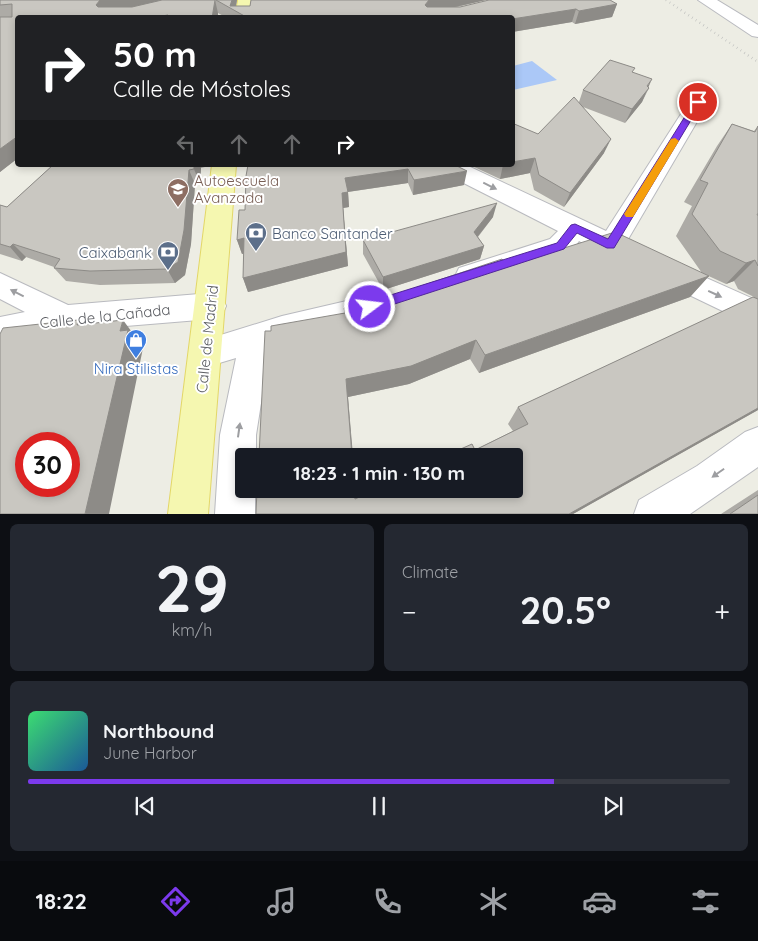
<!DOCTYPE html>
<html lang="en">
<head>
<meta charset="utf-8">
<style>
  :root { --surface:#171b24; --page:#242831; --text:#f1f3f6; --muted:#9ea1a6; --line:#363941; --accent:#7c3aed }
  body { margin:0; font-family:Quicksand,sans-serif; background:var(--page); color:var(--text); height:100vh; display:flex; flex-direction:column; font-size:19px; white-space:nowrap }
  * { box-sizing:border-box; margin:0 }
  p { font-size:16px; color:var(--muted) }
  .icon { flex:none; width:28px; height:28px; fill:none; stroke:currentColor; stroke-width:2; stroke-linecap:round; stroke-linejoin:round }
  .map { position:relative; height:514px; overflow:hidden }
  .details { display:flex; flex-direction:column; gap:10px; padding:10px; background:#0d0f14; flex:1 }
  .details>* { flex:none }
  .top-card { position:absolute; left:15px; top:15px; width:500px; height:152px; border-radius:5px; box-shadow:0 2px 8px #0003; background:#202124; color:#fff; overflow:hidden }
  .speed { position:absolute; left:15px; top:432px; display:flex; gap:10px; font-size:25px; font-weight:700; text-align:center }
  .speed>* { display:grid; place-content:center; width:65px; height:65px; border-radius:50%; background:var(--surface); box-shadow:0 2px 8px #0003; line-height:1 }
  .speed .limit { border:8px solid #d22; background:#fff; color:#111 }
  .pin { position:absolute; display:grid; place-items:center; width:42px; height:42px; color:#fff; margin:-21px; border:2px solid #fff; border-radius:50%; box-shadow:0 1px 5px #0007 }
  .me { position:absolute; width:55px; margin:-28px; rotate:75deg; stroke-linejoin:round; filter:drop-shadow(0 0 4px #0008) }
  .turn { display:flex; align-items:center; gap:18px; height:105px; padding:0 15px; font-size:22px }
  .turn .icon { width:65px; height:65px; stroke-width:2.5 }
  .turn b { display:block; font-size:35px; line-height:42px }
  .lanes { display:flex; align-items:center; height:48px; padding:0 15px; background:#0003; justify-content:center; gap:25px; direction:ltr }
  .lanes .off { opacity:.35 }
  .big { font-size:38px; font-weight:800; line-height:1.1 }
  .details .widget { flex:1; display:flex; flex-direction:column; justify-content:center; gap:8px; min-width:0; padding:0 18px; border-radius:8px; background:var(--page) }
  .details .dial { align-items:center; gap:0 }
  .dial b { font-size:65px; line-height:1 }
  .song { display:flex; align-items:center; gap:15px }
  .cover { width:60px; height:60px; border-radius:8px; background:linear-gradient(135deg,hsl(140 70% 55%),hsl(210 70% 35%)) }
  .played { height:5px; border-radius:2px; background:linear-gradient(90deg,var(--accent) 75%,var(--line) 75%) }
  .keys { display:flex; justify-content:space-around; direction:ltr }
  .heat { display:flex; justify-content:space-between; align-items:center; font-size:28px; direction:ltr }
  .details .tiles { flex:1; display:grid; gap:10px; grid-template-columns:1fr 1fr }
  .widget:last-child { grid-column:span 2 }
  .trip { position:absolute; left:235px; top:448px; width:288px; height:50px; border-radius:5px; background:var(--surface); box-shadow:0 2px 8px #0003; font-weight:800; line-height:50px; text-align:center }
  .menu { display:flex; height:80px; justify-content:space-around; align-items:center; background:#090b0e; color:var(--muted) }
  .menu .icon { width:35px; height:35px }
  .menu .on { color:var(--accent) }
  .menu b { font-size:22px; color:var(--text) }
  .map>svg:first-child { display:block }
  .water { fill:#abc8f7 }
  .lines { fill:none; stroke-linecap:round; stroke-linejoin:round }
  .street-casing { stroke:#b9babf; stroke-width:2 }
  .primary-casing { stroke:#e3d767; stroke-width:2 }
  .street { fill:#fff; fill-rule:evenodd }
  .primary { fill:#f5f7b0; fill-rule:evenodd }
  .rail { stroke:#b4b5b5; stroke-width:2.5; stroke-dasharray:0.5 4; stroke-linecap:butt }
  .wall { fill:#adaba6 }
  .shaded-wall { fill:#8d8b87 }
  .building { fill:#c9c7c1; stroke:#8d8b87; fill-rule:evenodd }
  .oneway { fill:#9d9ea1 }
  .route { fill:#7c3aed; stroke:#51269a }
  .slow { fill:#f59e0b }
  .labels { text-anchor:middle; dominant-baseline:central; stroke-width:4; stroke-linejoin:round; paint-order:stroke }
  .education-label { font-size:15px; fill:#785e54; stroke:#fff; text-anchor:start }
  .service-label { font-size:15px; fill:#4e5e75; stroke:#fff; text-anchor:start }
  .street-label { font-size:15px; fill:#5c5e63; stroke:#fff }
  .shop-label { font-size:15px; fill:#366cbe; stroke:#fff }
</style>
</head>
<body>
<div class="map">
<svg width="758" height="514" viewBox="0 0 758 514">
  <rect width="100%" height="100%" fill="#edede4"/>
  <path class="water" d="M532,61L557,80L513,90V66Z"/>
  <g class="lines">
    <g class="street-casing">
      <path id="street" d="M698,0H717L758,25V37L752,36Z
        M698,97L705,99L708,103L627,241L639,247L643,254L639,261C619,268 597,250 579,241L570,253L469,287L459,284L455,276L459,268L550,239L558,231L438,170L434,165H466L606,231L688,103L691,99Z
        M666,260L758,301V328L656,279L652,271L656,263Z
        M0,273L68,305L211,293L222,297L226,306L222,315L211,319L65,331L0,343V317L25,312L0,299Z
        M381,293L392,296L396,305L392,314L270,346L256,435V456H244V489H255V514H215L220,435L236,358L206,367L195,363L190,353L195,343L282,316Z
        M758,427V467L690,514H634L639,500L697,466L745,432Z"/>
    </g>
    <g class="primary-casing">
      <path id="primary" d="M238,0H254L251,18H235Z
        M212,165H236L208,514H168Z"/>
    </g>
    <use href="#street" class="street"/>
    <use href="#primary" class="primary"/>
    <path class="rail" d="M666,0L758,62"/>
  </g>
  <path class="wall" d="M0,0H237L236,6H250L251,0H486L457,7L617,4L612,17L575,24L572,22L512,32V18H227L218,13L18,18V158L0,172Z
    M633,73L649,88L642,102L625,123L583,107L604,153L564,207L534,190L530,173L500,179L470,165H512L538,134L579,102L583,90Z
    M732,124L754,131L758,126L757,215H758V410L573,514H256L356,499L475,450L513,431L508,424L518,407L754,297L738,289L734,281L726,284L702,273L676,236L692,206L684,202L717,146Z
    M53,165H205V167L201,168L200,184H195L191,244L185,275L175,283L100,285L66,281L54,268V267L26,257L22,261L0,254V205L7,207Z
    M248,165H455L464,185L413,195L408,183L348,192L349,207L343,208L348,266L248,292L243,278L244,253L242,254L237,240L245,210Z
    M493,217L478,237L484,246L480,259L383,290L363,254V240Z
    M507,266L709,276L690,297L479,373L470,359L409,384L348,397L271,331L344,313L396,300L397,294Z
    M758,490V514H721Z"/>
  <path class="shaded-wall" d="M100,0H166L105,13L96,5Z
    M215,0L218,13V18H212Z
    M232,0H237L235,10L230,6Z
    M429,0H486L428,13L425,5Z
    M617,4L612,17L575,24L579,11Z
    M576,9L572,22L512,32V19Z
    M168,15L169,18H150Z
    M652,79L642,102L625,123L632,109Z
    M18,136V158L0,172V149Z
    M611,139L604,153L564,207L570,193Z
    M535,158L530,173L500,179L503,165H512V162Z
    M194,165H200L201,168L200,184L194,169Z
    M408,169V183L347,192L345,178Z
    M189,170L195,184L191,244L185,275L175,283L167,269Z
    M467,171L464,185L413,195L414,180Z
    M348,192L349,207L343,208L348,266L248,292L243,278L342,193Z
    M497,203L493,217L471,245L474,232Z
    M244,238L249,252L242,254L237,240Z
    M13,244L26,257L22,261L10,247Z
    M484,246L480,259L383,290V277Z
    M755,260L734,281L726,284L746,263Z
    M709,276L690,297L479,373L485,355Z
    M78,320L95,339L77,325Z
    M123,320L137,339V341L143,348L109,514H85L120,331Z
    M476,340L470,359L409,384L348,397L353,456H352L346,379Z
    M758,408V410L573,514H569Z"/>
  <path class="building" d="M0,0H100L96,5L98,7H132L162,0H215L212,18H167L168,15L150,18H18V136L0,149V17H12V4L0,5Z
    M216,0H232L230,6H250L251,0H429L425,5L427,7H460L489,0H610L617,4L579,11L576,9L512,19V18H248Z
    M610,60L635,68L632,72L652,79L647,86L649,88L632,109L583,90Z
    M574,97L611,139L570,193L539,175L535,158L512,162V123L538,134Z
    M732,124L755,132L758,126V213L757,215H758V266L755,260L746,263L720,251L692,214L708,183L700,180Z
    M53,165H194V169L189,170L184,230L178,262L167,269L90,271L54,268L60,259L13,244L10,247L0,244V205L7,207Z
    M248,165H455L467,171L414,180L408,169L345,178L348,192L342,193L346,252L243,278L244,238L237,240L239,210H245L246,176Z
    M497,203L474,232L484,246L383,277L363,240Z
    M615,232L709,276L485,355L476,340L411,366L346,379L352,456H259L265,331H271V326L345,313L344,308L400,299L397,294L502,259L507,266Z
    M753,297L758,299V408L569,514H256L257,489H354L355,499L377,489H514V456H445L472,444L475,450L528,424L518,407Z
    M78,320L77,325L123,320L120,331L128,330L85,514H0V334L3,328ZM26,444H69V486H26Z
    M758,495V514H730Z"/>
  <defs><path id="oneway-solid" d="M-6-.8H1V-3.2L6.5 0L1 3.2V.8H-6Z" transform="scale(1.25)"/></defs>
  <g class="oneway">
    <use href="#oneway-solid" transform="translate(490 186) rotate(26)"/>
    <use href="#oneway-solid" transform="translate(17 293) rotate(-153)"/>
    <use href="#oneway-solid" transform="translate(715 294) rotate(25)"/>
    <use href="#oneway-solid" transform="translate(239 430) rotate(-82)"/>
    <use href="#oneway-solid" transform="translate(718 473) rotate(145)"/>
  </g>
  <path class="route" d="M698,100L702,102L614,248H607L577,233L564,249L370,312L365,311L364,307L365,303L557,243L571,225L575,224L608,239L694,102Z"/>
  <path class="slow" d="M675,138L679,141L633,217H626L624,214L626,211L671,139Z"/>
  <defs>
    <g id="school-pin" transform="scale(1.125)"><path d="M0 17L-7.5 6A9.5 9.5 0 1 1 7.5 6Z" fill="#8d6e63" stroke="#fff"/><path d="M0-5L7-2L0 1L-7-2ZM-4 1L0 2.5L4 1V4Q0 6-4 4Z" fill="#fff"/></g>
    <g id="bank-pin" transform="scale(1.125)"><path d="M0 17L-7.5 6A9.5 9.5 0 1 1 7.5 6Z" fill="#5c6f8a" stroke="#fff"/><path d="M-6-4H6V4H-6ZM0-2.3a2.3 2.3 0 1 0 0 4.6a2.3 2.3 0 1 0 0-4.6Z" fill="#fff"/></g>
    <g id="shop-pin" transform="scale(1.125)"><path d="M0 17L-7.5 6A9.5 9.5 0 1 1 7.5 6Z" fill="#3f7fe0" stroke="#fff"/><path d="M-5-2.5h2.3a2.7 3.5 0 0 1 5.4 0H5L5.5 6h-11ZM-1.5-2.5h3a1.5 2.3 0 0 0-3 0Z" fill="#fff"/></g>
  </defs>
  <g fill-rule="evenodd">
    <use href="#school-pin" x="178" y="189"/>
    <use href="#bank-pin" x="256" y="233"/>
    <use href="#bank-pin" x="168" y="252"/>
    <use href="#shop-pin" x="136" y="340"/>
  </g>
  <g class="labels">
    <g class="education-label">
      <text x="194" y="180">Autoescuela<tspan x="194" dy="17">Avanzada</tspan></text>
    </g>
    <g class="service-label">
      <text x="272" y="233">Banco Santander</text>
      <text x="152" y="252" text-anchor="end">Caixabank</text>
    </g>
    <g class="street-label">
      <text transform="translate(105 316) rotate(-6)">Calle de la Cañada</text>
      <text transform="translate(207 339) rotate(-84)">Calle de Madrid</text>
    </g>
    <g class="shop-label">
      <text x="136" y="368">Nira Stilistas</text>
    </g>
  </g>
</svg>
<div class="speed"><div class="limit">30</div></div>
<div class="pin" style="left:698px;top:102px;background:#d93025"><svg class="icon" aria-label="arrive" viewBox="0 0 24 24"><path d="M6 21V4h12l-3 4 3 4H6"/></svg></div>
<svg class="me" style="left:370px;top:307px" viewBox="-20 -20 40 40"><circle r="17" fill="#7c3aed" stroke="#fff" stroke-width="3"/><path d="M0-11L8 9 0 5-8 9z" fill="#fff"/></svg>
<div class="trip">18:23 · 1 min · 130 m</div>
<div class="top-card">
<div class="turn"><svg class="icon" aria-label="right" viewBox="0 0 24 24"><path d="M7 20v-9h11M14 6l5 5-5 5"/></svg><div><b>50 m</b>Calle de Móstoles</div></div>
<div class="lanes"><svg class="icon off" aria-label="left" viewBox="0 0 24 24"><path d="M17 20v-9H6M10 6l-5 5 5 5"/></svg><svg class="icon off" aria-label="ahead" viewBox="0 0 24 24"><path d="M12 20V5M6 11l6-6 6 6"/></svg><svg class="icon off" aria-label="ahead" viewBox="0 0 24 24"><path d="M12 20V5M6 11l6-6 6 6"/></svg><svg class="icon" aria-label="right" viewBox="0 0 24 24"><path d="M7 20v-9h11M14 6l5 5-5 5"/></svg></div>
</div>
</div>
<section class="details">
<div class="tiles">
<div class="widget dial"><b>29</b><p>km/h</p></div>
<div class="widget"><p>Climate</p>
<div class="heat"><a>−</a><b class="big">20.5°</b><a>+</a></div>
</div>
<div class="widget">
<div class="song"><i class="cover"></i><div><b>Northbound</b><p>June Harbor</p></div></div>
<div class="played"></div>
<div class="keys"><svg class="icon" aria-label="previous" viewBox="0 0 24 24"><path d="M18 5L8 12l10 7zM5 5v14"/></svg><svg class="icon" aria-label="pause" viewBox="0 0 24 24"><path d="M8 5v14M16 5v14"/></svg><svg class="icon" aria-label="next" viewBox="0 0 24 24"><path d="M6 5l10 7-10 7zM19 5v14"/></svg></div>
</div>
</div>
</section>
<nav class="menu">
<b>18:22</b>
<svg class="icon on" aria-label="directions" viewBox="0 0 24 24"><path d="M12 3l9 9-9 9-9-9zM9 14v-3h6M13 9l2 2-2 2"/></svg>
<svg class="icon" aria-label="music" viewBox="0 0 24 24"><path d="M9 18V5l10-2v13"/><circle cx="6" cy="18" r="3"/><circle cx="16" cy="16" r="3"/></svg>
<svg class="icon" aria-label="phone" viewBox="0 0 24 24"><path d="M5 4h4l2 5-3 2q2 4 5 5l2-3 5 2v4C11 20 4 13 5 4z"/></svg>
<svg class="icon" aria-label="climate" viewBox="0 0 24 24"><path d="M12 3v18M4 7l16 10M4 17L20 7"/></svg>
<svg class="icon" aria-label="car" viewBox="0 0 24 24"><path d="M5 17H2v-5l4-1 3-4h7l3 4 3 1v5h-3M9 17h6M6 11h13"/><circle cx="7" cy="17" r="2"/><circle cx="17" cy="17" r="2"/></svg>
<svg class="icon" aria-label="filters" viewBox="0 0 24 24"><path d="M4 7h16M4 17h16"/><circle cx="9" cy="7" r="2"/><circle cx="15" cy="17" r="2"/></svg>
</nav>
</body>
</html>
